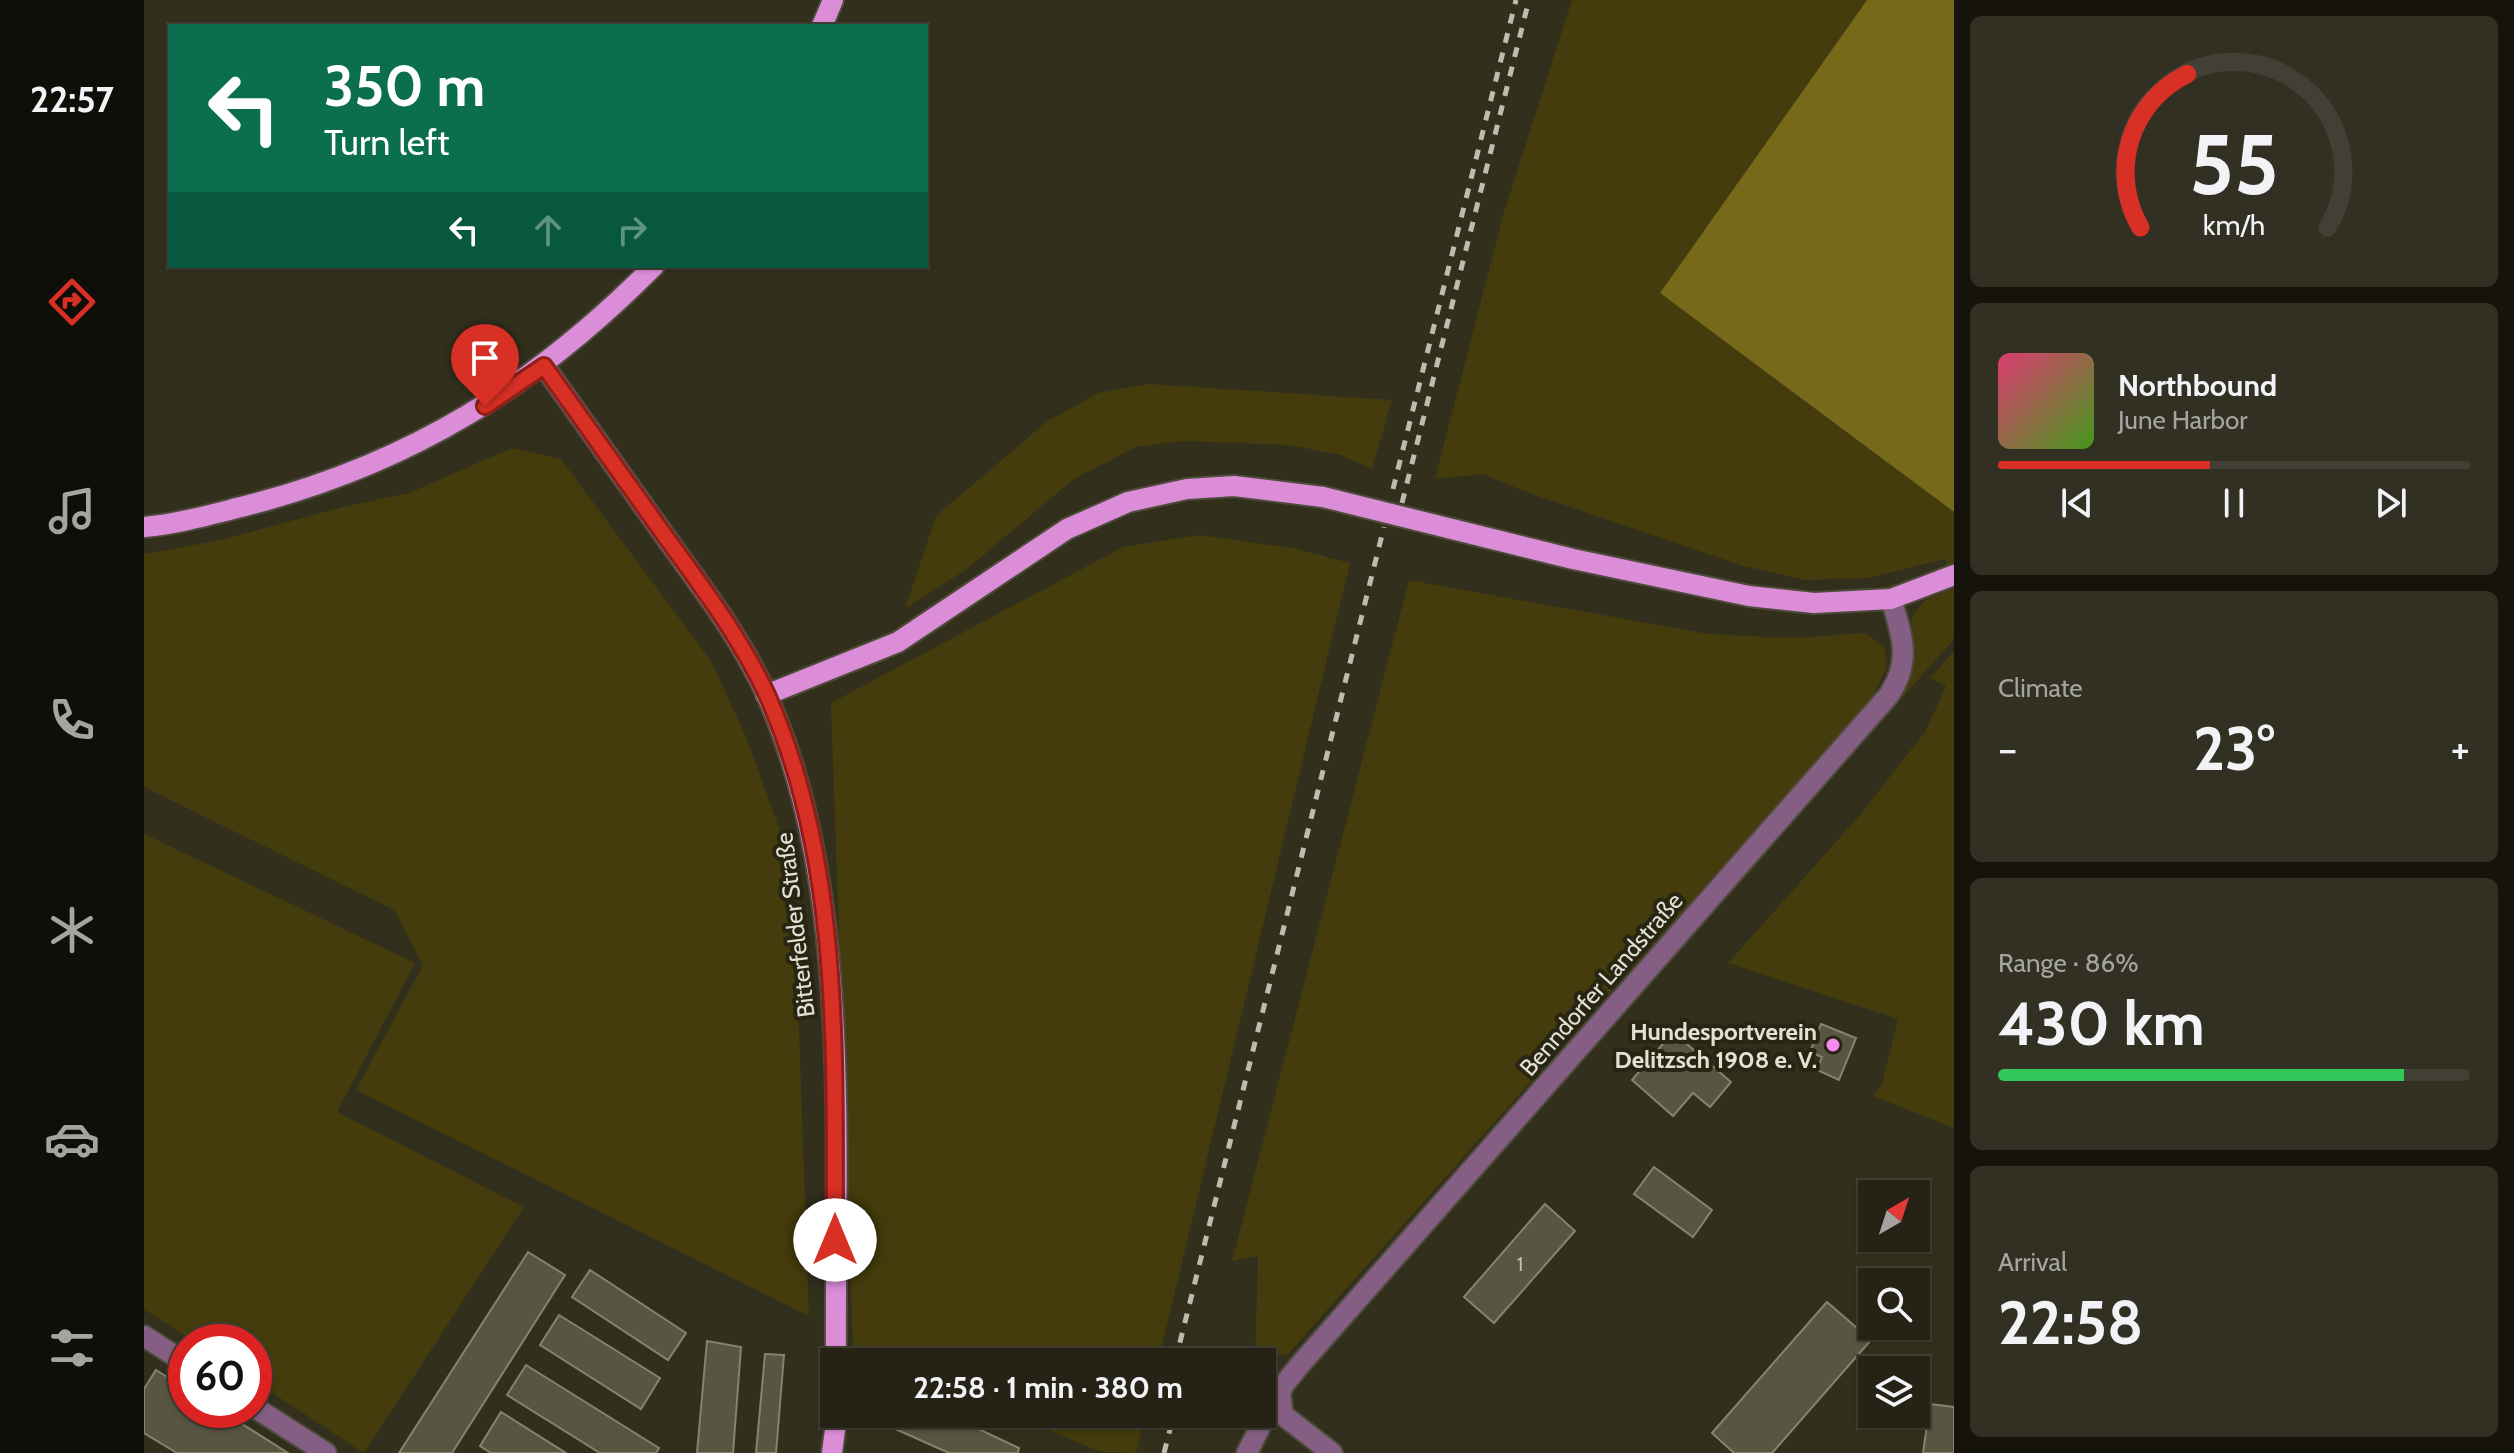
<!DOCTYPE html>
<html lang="en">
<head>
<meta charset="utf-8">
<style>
  :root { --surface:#262316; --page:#322f23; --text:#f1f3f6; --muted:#a4a4a1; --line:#424035; --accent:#d93025 }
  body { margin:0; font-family:Cabin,sans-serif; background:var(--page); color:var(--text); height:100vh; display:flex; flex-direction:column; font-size:30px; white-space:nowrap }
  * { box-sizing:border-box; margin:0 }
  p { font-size:26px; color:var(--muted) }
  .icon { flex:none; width:44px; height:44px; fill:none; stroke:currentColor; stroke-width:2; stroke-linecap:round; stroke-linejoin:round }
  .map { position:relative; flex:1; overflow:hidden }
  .details { display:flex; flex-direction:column; gap:16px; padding:16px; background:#15130c; width:560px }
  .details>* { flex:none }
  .top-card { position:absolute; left:24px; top:24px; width:760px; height:244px; border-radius:0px; box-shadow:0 2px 6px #0004,0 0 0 2px var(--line); background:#0b6e4f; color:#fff; overflow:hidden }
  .needle { width:52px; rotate:39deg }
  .fabs { position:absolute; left:1714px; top:1180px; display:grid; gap:16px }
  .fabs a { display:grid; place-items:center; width:72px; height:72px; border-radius:0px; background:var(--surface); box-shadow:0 2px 6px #0004,0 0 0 2px var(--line); font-size:40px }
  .speed { position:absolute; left:24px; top:1324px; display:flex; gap:16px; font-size:40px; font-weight:700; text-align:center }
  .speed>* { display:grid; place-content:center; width:104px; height:104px; border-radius:50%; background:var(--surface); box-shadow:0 2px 6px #0004,0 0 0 2px var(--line); line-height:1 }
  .speed .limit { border:12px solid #d22; background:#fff; color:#111 }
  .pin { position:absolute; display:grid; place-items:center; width:68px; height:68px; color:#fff; margin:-82px -34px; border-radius:50% 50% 50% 0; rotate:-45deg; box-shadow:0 0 8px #0007 }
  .pin .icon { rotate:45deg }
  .me { position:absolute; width:88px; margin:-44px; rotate:0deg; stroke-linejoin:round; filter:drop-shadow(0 0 6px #0008) }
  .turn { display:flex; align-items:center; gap:28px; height:168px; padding:0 24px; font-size:36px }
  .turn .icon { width:104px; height:104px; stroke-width:2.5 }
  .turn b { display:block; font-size:56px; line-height:68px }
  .lanes { display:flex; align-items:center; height:76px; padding:0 24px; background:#0003; justify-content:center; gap:40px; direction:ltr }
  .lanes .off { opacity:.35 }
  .big { font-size:60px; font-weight:700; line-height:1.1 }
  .details .card { flex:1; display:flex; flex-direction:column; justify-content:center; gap:12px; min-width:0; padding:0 28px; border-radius:12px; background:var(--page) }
  .details .dial { align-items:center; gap:0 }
  .dial svg { height:208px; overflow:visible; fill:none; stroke:var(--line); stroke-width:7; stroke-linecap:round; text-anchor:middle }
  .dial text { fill:var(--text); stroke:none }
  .song { display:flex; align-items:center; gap:24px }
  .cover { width:96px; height:96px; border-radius:12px; background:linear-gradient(135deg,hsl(340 70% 55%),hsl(100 70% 35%)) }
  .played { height:8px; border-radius:4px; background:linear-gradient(90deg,var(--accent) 45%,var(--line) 45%) }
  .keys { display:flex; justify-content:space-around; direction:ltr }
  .heat { display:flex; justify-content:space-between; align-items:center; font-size:44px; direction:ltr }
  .charge { height:12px; border-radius:6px; background:linear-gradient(90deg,#34c759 86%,var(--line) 0) }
  .trip { position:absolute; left:676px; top:1348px; width:456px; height:80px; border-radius:0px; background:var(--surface); box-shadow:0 2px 6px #0004,0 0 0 2px var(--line); font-weight:700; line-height:80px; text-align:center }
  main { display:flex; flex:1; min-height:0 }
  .menu { display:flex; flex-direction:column; width:144px; justify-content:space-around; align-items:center; background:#0f0e09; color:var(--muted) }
  .menu .icon { width:56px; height:56px }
  .menu .selected { color:var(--accent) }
  .menu b { font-size:36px; color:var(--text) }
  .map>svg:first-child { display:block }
  .green { fill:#443c0d }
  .forest { fill:#766919 }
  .building { fill:#585541; stroke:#86836e; stroke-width:2 }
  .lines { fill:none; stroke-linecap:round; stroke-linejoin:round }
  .minor-casing { stroke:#4e4b3b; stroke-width:24 }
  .major-casing { stroke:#4e4b3b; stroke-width:24 }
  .minor { stroke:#855f83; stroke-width:20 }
  .major { stroke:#dc8dd8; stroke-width:20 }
  .rail { stroke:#bebcaf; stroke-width:5; stroke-dasharray:10 10; stroke-linecap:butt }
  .major-bridge-casing { stroke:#4e4b3b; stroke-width:24; stroke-linecap:butt }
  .major-bridge { stroke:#dc8dd8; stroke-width:20 }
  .route-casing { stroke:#8d1f18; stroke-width:20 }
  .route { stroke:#d93025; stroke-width:14 }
  .poi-dot { fill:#f489f0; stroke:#282513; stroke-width:3 }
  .labels { text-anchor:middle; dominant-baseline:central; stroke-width:8; stroke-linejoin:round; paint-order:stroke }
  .number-label { font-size:20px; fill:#c0beb1 }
  .street-label { font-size:24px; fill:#e3e1d6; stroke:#282513 }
  .poi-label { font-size:24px; font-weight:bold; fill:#e3e1d6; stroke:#282513; text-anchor:end }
</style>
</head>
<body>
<main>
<nav class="menu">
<b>22:57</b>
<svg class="icon selected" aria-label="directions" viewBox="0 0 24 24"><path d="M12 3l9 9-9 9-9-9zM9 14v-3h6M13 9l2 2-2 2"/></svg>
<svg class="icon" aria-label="music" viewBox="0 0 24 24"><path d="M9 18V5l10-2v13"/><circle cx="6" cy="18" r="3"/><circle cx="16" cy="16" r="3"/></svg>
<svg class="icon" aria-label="phone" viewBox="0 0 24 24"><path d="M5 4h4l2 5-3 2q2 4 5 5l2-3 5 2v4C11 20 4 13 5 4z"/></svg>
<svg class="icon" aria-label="climate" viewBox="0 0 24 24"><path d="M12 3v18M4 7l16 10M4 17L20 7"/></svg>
<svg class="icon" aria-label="car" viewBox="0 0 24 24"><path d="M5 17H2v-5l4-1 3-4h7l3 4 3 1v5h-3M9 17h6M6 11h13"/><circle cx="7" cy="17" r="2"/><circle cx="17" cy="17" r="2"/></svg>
<svg class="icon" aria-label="filters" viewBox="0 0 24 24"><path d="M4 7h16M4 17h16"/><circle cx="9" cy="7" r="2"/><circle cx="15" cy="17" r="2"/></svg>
</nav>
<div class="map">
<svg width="1810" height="1453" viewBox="0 0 1810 1453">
  <rect width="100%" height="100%" fill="#322f1d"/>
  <path class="green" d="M1428,0H1723L1516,293L1810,512V563L1804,566L1800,559L1725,578L1662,580L1599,566L1385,493L1339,474L1291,479L1360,212Z
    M1005,384L1248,400L1228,469L1197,455L1145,445L1038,441L992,447L930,479L823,569L761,609L792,516L902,422L954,393Z
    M368,448L417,459L567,661L602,737L637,833L651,917L665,1316L212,1090L279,965L250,910L0,787V554L77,540L203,506L265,493Z
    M1055,535L1148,548L1206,563L1014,1362H741L709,1349L687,703L979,547Z
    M1265,580L1564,634L1649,638L1722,633L1741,648L1742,669L1726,701L1145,1353L1111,1362L1114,1256L1088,1261Z
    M1810,587V639L1758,698L1772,655L1767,618L1781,600Z
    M1810,651V1128L1729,1096L1738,1084L1754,1019L1584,963L1715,816L1781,732L1802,686L1786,678Z
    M0,834L271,963L193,1112L380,1207L220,1453L110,1381V1342H50L0,1309Z
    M866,1414H1002L992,1453L957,1452Z"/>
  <path class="forest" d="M1723,0H1810V512L1516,293Z"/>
  <path class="building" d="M1677,1024L1712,1038L1695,1080L1673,1070L1678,1057L1666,1052Z
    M1529,1032L1587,1082L1566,1107L1549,1093L1529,1116L1488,1080Z
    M1510,1167L1568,1210L1549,1237L1490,1194Z
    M1401,1204L1431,1231L1350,1323L1320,1297Z
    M384,1252L421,1275L308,1453H255Z
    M446,1270L542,1333L524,1360L428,1297Z
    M1683,1302L1727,1340L1628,1453H1590L1568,1433Z
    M415,1315L516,1378L497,1409L396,1345Z
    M563,1341L597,1347L589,1453H553Z
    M621,1354L640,1355L632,1453H612Z
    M382,1365L515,1448L512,1453H456L363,1395Z
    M12,1370L42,1389V1410H76L144,1453H33L0,1433V1389Z
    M1786,1404L1810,1407V1453H1779Z
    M357,1412L422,1453H347L336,1446Z
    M803,1414L875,1448L874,1453H805L720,1415Z"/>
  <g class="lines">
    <g class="minor-casing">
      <path id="minor" d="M0,1336L42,1363
        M1139,1386L1136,1394L1139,1415L1188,1453
        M110,1407L182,1453
        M1103,1453L1133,1393L1155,1366L1745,695C1768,661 1758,635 1747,599"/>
    </g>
    <g class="major-casing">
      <path id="major" d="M678,26L689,0
        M400,366C441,424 482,482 523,539C559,589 599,641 624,698C710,893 690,1151 692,1362
        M0,527C34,524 69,514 101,506C266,464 391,386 510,266
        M1320,532L1429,559L1605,596L1670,603L1747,599L1810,575
        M622,695L754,642L923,529L984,502L1043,489L1090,486L1179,497
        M688,1453L693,1414"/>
    </g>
    <use href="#minor" class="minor"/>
    <use href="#major" class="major"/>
    <path class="rail" d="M1249,489L1372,0
      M1258,503L1385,0
      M1031,1362L1240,527
      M1020,1453L1030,1414"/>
    <g class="major-bridge-casing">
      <path id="major-bridge" d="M1179,497L1320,532"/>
    </g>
    <use href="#major-bridge" class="major-bridge"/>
  </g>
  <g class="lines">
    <g class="route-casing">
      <path id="route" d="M341,406L400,366C439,420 477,475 516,529C554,582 597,637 624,697C699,867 690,1059 691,1240"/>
    </g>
    <use href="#route" class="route"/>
  </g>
  <circle class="poi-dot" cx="1689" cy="1045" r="8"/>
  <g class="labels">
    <g class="number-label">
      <text x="1376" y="1264">1</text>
    </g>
    <g class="street-label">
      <text transform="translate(651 925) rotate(-97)">Bitterfelder Straße</text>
      <text transform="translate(1457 984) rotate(-49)">Benndorfer Landstraße</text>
    </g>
    <g class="poi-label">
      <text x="1673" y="1031">Hundesportverein<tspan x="1673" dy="28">Delitzsch 1908 e. V.</tspan></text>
    </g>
  </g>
</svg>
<div class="fabs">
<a><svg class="needle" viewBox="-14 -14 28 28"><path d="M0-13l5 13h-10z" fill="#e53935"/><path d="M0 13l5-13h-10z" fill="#a4a4a1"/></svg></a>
<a><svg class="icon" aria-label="search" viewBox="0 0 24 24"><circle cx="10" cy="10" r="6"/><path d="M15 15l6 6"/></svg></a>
<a><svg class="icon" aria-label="layers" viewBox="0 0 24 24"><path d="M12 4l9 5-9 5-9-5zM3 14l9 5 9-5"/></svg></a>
</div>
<div class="speed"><div class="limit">60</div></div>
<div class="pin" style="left:341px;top:406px;background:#d93025"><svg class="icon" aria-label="arrive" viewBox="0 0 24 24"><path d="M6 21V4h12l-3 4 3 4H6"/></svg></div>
<svg class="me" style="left:691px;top:1240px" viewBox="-20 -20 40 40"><circle r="19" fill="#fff"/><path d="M0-13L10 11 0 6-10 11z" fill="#d93025"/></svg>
<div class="trip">22:58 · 1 min · 380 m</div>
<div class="top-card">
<div class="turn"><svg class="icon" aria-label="left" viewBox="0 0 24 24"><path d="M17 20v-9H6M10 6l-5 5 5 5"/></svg><div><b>350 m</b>Turn left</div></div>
<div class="lanes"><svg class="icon" aria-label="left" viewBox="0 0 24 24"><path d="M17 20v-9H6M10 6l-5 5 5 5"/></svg><svg class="icon off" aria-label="ahead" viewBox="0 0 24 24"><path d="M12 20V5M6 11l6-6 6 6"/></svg><svg class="icon off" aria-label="right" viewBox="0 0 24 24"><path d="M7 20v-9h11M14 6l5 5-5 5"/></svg></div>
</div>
</div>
<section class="details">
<div class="card dial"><svg viewBox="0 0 100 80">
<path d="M14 69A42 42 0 1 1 86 69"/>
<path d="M14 69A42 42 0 0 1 32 10" stroke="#d93025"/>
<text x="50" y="56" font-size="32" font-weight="700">55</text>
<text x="50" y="72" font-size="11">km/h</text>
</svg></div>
<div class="card">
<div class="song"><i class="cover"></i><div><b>Northbound</b><p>June Harbor</p></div></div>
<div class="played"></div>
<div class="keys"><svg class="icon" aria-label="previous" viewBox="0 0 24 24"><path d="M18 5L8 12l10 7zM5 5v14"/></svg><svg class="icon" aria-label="pause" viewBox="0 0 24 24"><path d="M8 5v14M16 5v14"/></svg><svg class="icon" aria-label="next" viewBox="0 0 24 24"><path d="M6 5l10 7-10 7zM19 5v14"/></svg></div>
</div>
<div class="card"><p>Climate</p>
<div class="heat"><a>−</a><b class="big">23°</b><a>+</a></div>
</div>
<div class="card"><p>Range · 86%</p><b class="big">430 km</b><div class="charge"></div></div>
<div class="card"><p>Arrival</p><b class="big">22:58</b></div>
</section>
</main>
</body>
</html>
